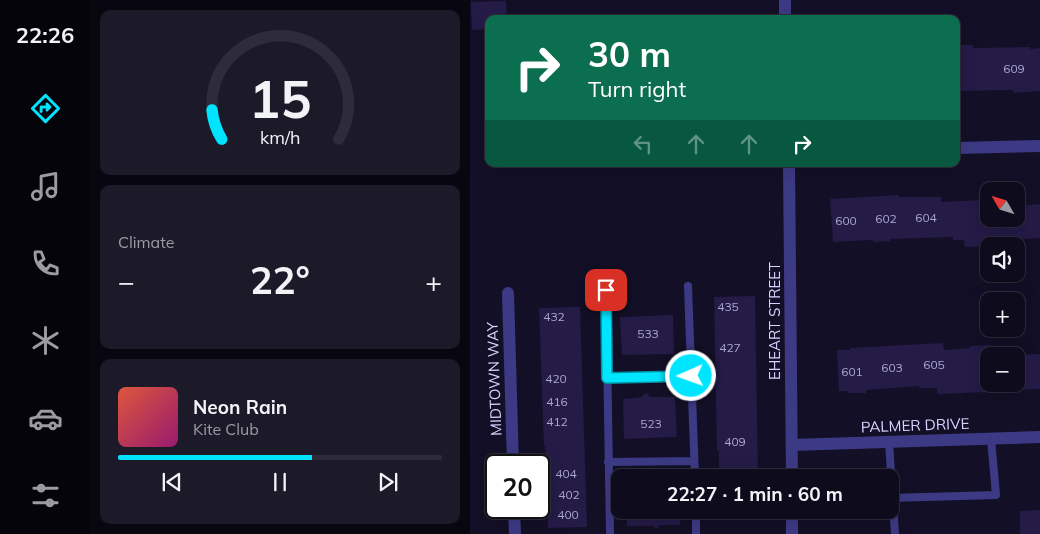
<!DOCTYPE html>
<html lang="en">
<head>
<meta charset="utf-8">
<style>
  :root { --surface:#0e0b1c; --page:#1c1929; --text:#f1f3f6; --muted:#9b9ba3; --line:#2e2b3b; --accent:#00e5ff }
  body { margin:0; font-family:Mulish,sans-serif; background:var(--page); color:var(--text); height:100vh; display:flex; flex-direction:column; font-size:19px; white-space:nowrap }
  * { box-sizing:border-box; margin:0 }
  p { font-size:16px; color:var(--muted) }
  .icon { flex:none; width:28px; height:28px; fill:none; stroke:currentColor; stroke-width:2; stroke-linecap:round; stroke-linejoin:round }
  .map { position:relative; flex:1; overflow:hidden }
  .details { display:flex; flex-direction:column; gap:10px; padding:10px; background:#08060f; width:380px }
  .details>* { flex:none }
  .top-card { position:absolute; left:15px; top:15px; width:475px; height:152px; border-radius:10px; box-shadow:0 5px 20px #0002,0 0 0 1px var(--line); background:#0b6e4f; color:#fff; overflow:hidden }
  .needle { width:32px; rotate:309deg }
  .fabs { position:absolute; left:510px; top:182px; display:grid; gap:10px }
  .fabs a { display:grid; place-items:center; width:45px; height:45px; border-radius:10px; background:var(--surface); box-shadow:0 5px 20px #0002,0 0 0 1px var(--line); font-size:25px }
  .speed { position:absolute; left:15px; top:454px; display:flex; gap:10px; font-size:25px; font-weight:700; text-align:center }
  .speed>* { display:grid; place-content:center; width:65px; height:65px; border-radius:50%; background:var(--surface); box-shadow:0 5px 20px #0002,0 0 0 1px var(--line); line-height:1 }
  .speed .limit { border:2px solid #111; border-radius:8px; background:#fff; color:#111 }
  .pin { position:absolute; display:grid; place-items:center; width:42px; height:42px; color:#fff; margin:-21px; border-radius:10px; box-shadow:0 2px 8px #0006 }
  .me { position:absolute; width:55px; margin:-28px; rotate:268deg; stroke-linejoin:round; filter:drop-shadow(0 0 4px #0008) }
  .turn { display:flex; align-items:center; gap:18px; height:105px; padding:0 20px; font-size:22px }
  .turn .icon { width:65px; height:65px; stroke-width:2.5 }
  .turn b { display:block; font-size:35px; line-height:42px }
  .lanes { display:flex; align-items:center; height:48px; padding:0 20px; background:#0003; justify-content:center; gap:25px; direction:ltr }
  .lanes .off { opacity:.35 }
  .big { font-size:38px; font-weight:700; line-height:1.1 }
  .details .widget { flex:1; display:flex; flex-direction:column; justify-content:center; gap:8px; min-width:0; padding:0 18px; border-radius:10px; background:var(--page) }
  .details .dial { align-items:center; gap:0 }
  .dial svg { height:130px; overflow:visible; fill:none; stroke:var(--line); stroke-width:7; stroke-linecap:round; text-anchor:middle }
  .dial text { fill:var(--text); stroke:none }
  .song { display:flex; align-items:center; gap:15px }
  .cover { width:60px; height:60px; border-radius:8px; background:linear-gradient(135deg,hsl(10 70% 55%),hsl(320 70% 35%)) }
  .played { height:5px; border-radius:2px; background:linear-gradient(90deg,var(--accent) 60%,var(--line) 60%) }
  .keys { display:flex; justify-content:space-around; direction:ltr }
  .heat { display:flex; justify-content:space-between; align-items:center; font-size:28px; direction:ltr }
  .trip { position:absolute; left:141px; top:469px; width:288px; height:50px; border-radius:10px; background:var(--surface); box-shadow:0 5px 20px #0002,0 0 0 1px var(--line); font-weight:700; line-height:50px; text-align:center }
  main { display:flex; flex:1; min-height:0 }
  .tab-bar { display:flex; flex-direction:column; width:90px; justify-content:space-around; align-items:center; background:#06040b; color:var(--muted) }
  .tab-bar .icon { width:35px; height:35px }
  .tab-bar .on { color:var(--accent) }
  .tab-bar b { font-size:22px; color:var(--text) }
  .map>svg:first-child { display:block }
  .building { fill:#241b47 }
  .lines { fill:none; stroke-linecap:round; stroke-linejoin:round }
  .service { stroke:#3d3a85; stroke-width:8 }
  .minor { stroke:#3d3a85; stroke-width:12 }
  .tertiary { stroke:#3d3a85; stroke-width:12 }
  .route-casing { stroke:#0095a6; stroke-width:12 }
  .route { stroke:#00e5ff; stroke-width:9 }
  .labels { text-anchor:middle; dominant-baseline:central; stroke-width:5; stroke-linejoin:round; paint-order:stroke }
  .number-label { font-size:12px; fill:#aca6d1 }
  .street-label { font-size:15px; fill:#d9d4ff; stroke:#130f26 }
</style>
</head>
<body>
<main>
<nav class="tab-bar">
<b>22:26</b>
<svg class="icon on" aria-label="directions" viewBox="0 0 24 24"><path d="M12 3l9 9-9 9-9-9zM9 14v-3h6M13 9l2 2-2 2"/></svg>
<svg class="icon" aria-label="music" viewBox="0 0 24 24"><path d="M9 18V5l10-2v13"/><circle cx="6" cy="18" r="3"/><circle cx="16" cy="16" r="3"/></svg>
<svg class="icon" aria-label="phone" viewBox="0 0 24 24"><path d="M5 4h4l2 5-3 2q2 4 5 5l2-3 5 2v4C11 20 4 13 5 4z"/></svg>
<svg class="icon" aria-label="climate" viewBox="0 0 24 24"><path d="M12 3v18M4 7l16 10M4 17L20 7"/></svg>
<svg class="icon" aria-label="car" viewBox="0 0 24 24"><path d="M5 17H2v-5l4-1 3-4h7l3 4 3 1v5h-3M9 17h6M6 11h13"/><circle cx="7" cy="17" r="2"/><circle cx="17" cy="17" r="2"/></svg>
<svg class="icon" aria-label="filters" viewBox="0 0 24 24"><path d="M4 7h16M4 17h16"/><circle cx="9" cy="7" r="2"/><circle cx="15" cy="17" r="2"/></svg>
</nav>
<section class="details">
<div class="widget dial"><svg viewBox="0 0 100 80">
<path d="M14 69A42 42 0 1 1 86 69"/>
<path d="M14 69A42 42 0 0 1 8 51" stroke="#00e5ff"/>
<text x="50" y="56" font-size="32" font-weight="700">15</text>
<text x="50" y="72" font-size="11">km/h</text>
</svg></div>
<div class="widget"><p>Climate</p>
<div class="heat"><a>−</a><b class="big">22°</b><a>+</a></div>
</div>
<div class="widget">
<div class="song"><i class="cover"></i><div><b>Neon Rain</b><p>Kite Club</p></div></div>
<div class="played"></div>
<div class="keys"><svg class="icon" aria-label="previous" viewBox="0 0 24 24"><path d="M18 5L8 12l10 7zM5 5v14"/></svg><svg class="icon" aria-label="pause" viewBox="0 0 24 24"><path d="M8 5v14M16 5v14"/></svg><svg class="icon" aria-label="next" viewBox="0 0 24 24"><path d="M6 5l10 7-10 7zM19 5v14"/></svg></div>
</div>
</section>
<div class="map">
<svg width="570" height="534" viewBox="0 0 570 534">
  <rect width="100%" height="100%" fill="#130f26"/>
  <path class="building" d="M36,1L37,19H19V29L2,30L1,2Z
    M486,45H503V48L560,47V49L570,48V91L543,93V90L486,91Z
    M429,195V197H471V202L513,200V219H546V206L570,204V238L551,239V244L540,245V246L495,247L494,240H483V237L420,239V241L403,242V240L363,242L360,199Z
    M285,296L288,478H249V451H247L244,297Z
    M110,307L117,527L78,528L77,483H76L75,446H74L69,308Z
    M203,315L204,354L152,355L150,317Z
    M473,343L474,350L500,348V346L519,345V392L467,394V388H449V386L396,390V393H378V391H369L367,350H380V348Z
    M570,354V389L546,390V355Z
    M176,393L180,397H205L207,437L154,439L153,399L172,397Z
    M157,510H209L210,525H190L187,529L183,526H157Z
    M570,510V534H550V511Z"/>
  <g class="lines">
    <path class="service" d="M218,286L225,478
      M136,290L140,534
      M137,378L221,376
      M419,442L425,534
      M138,462L224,461
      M420,498L526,495L521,439
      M226,510V534"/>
    <path class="minor" d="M486,148L570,146
      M38,293L43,465
      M44,508L45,534"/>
    <path class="tertiary" d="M315,0V19
      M319,164L322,478
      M322,445L570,437
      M322,510V534"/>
  </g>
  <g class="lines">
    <g class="route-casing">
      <path id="route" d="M136,290L137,378L221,376"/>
    </g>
    <use href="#route" class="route"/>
  </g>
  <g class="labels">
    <g class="number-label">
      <text x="544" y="68">609</text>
      <text x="456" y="217">604</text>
      <text x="416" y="218">602</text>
      <text x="376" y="220">600</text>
      <text x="258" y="306">435</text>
      <text x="84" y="316">432</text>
      <text x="178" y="333">533</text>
      <text x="260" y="347">427</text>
      <text x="464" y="364">605</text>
      <text x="422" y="367">603</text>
      <text x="382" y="371">601</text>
      <text x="86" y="378">420</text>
      <text x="87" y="401">416</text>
      <text x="87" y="421">412</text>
      <text x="181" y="423">523</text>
      <text x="265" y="441">409</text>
      <text x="96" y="473">404</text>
      <text x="99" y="494">402</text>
      <text x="98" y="514">400</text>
    </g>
    <g class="street-label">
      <text transform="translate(304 321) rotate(-90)">EHEART STREET</text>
      <text transform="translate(24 379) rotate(-92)">MIDTOWN WAY</text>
      <text transform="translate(445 425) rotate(-2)">PALMER DRIVE</text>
    </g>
  </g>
</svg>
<div class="fabs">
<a><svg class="needle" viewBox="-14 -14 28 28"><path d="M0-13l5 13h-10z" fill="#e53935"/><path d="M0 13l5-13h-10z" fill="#9b9ba3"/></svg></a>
<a><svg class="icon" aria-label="sound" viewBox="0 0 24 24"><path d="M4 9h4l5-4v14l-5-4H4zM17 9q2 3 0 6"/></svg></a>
<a>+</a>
<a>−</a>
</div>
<div class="speed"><div class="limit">20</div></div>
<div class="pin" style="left:136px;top:290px;background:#d93025"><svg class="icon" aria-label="arrive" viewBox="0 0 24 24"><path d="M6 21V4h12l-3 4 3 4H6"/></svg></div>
<svg class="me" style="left:221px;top:376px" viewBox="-20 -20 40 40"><circle r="17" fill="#00e5ff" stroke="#fff" stroke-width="3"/><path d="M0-11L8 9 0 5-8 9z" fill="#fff"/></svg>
<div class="trip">22:27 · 1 min · 60 m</div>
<div class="top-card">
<div class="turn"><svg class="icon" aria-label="right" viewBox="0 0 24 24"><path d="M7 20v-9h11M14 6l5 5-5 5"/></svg><div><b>30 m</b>Turn right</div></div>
<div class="lanes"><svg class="icon off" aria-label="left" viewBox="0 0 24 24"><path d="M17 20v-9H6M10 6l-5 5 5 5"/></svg><svg class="icon off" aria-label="ahead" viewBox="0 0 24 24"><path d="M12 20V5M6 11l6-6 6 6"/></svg><svg class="icon off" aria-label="ahead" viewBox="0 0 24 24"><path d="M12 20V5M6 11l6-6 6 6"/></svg><svg class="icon" aria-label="right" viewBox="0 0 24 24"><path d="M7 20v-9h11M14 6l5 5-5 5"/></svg></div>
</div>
</div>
</main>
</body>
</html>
